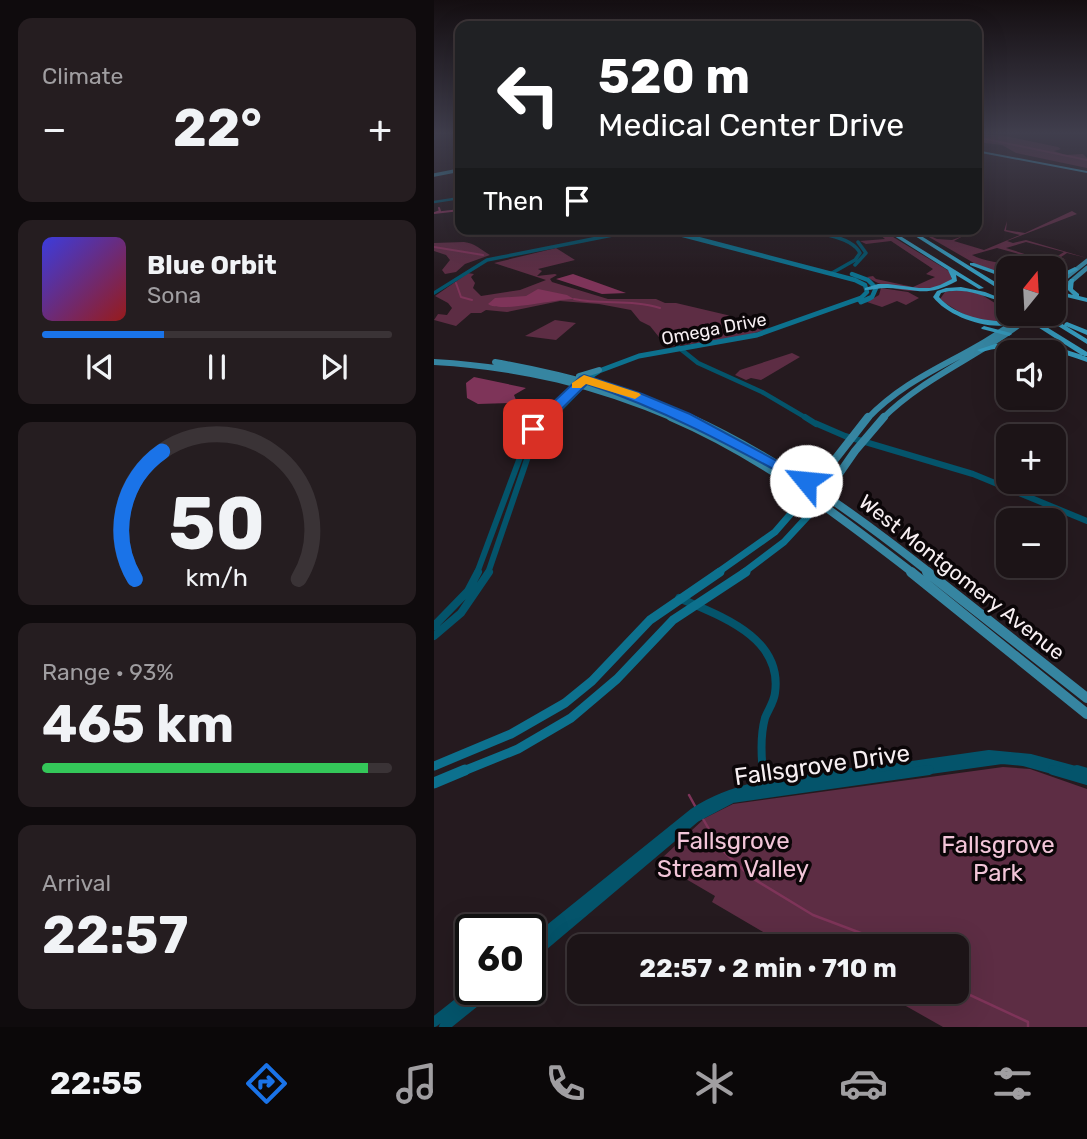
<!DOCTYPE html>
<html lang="en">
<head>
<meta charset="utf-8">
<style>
  :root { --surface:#1c1417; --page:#251d20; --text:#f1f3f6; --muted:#a09ea1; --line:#3a3336; --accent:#1a73e8 }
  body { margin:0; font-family:Rubik,sans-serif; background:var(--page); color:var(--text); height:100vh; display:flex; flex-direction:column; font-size:26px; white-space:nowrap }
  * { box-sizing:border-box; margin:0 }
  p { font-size:23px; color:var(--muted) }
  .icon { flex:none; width:38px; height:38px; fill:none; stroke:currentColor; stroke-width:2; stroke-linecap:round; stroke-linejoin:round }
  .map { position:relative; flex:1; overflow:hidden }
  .side { display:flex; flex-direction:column; gap:18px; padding:18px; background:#0f0b0d; width:434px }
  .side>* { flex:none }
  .banner { position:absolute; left:21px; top:21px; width:527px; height:214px; border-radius:14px; box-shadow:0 7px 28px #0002,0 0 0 2px var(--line); background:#202124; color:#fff; overflow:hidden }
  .needle { width:46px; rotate:18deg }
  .controls { position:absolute; left:562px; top:256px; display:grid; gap:14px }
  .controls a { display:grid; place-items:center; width:70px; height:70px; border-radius:14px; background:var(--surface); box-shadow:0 7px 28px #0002,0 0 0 2px var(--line); font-size:35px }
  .speed { position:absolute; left:21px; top:914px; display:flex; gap:14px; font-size:35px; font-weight:700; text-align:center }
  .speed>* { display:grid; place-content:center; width:91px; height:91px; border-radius:50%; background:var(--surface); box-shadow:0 7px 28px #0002,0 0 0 2px var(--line); line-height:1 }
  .speed .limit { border:4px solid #111; border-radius:10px; background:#fff; color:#111 }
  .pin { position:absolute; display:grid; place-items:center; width:60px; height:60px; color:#fff; margin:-30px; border-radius:14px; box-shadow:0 4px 10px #0006 }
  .me { position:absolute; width:77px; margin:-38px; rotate:298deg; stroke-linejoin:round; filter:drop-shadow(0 0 5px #0008) }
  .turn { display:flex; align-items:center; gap:24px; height:147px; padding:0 28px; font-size:32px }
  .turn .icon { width:91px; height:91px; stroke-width:2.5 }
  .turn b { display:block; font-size:49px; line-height:60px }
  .then { display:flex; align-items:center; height:66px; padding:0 28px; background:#0003; gap:14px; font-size:26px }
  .big { font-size:52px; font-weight:700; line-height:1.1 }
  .side .card { flex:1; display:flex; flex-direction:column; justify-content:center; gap:10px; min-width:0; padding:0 24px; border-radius:14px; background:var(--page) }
  .side .dial { align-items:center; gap:0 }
  .dial svg { height:182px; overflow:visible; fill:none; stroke:var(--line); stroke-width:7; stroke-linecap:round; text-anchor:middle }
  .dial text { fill:var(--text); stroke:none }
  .song { display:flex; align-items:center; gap:21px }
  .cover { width:84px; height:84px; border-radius:10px; background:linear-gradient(135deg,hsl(240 70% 55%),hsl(0 70% 35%)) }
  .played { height:7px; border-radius:4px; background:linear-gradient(90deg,var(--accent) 35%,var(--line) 35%) }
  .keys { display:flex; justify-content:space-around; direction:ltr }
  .heat { display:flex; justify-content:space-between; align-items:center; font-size:38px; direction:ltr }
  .charge { height:10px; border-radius:5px; background:linear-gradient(90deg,#34c759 93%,var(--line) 0) }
  .trip { position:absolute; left:133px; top:934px; width:402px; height:70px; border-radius:14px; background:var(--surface); box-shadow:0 7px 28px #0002,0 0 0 2px var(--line); font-weight:700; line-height:70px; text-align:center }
  .tab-bar { display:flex; height:112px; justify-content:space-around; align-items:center; background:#0b0809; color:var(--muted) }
  .tab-bar .icon { width:49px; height:49px }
  .tab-bar .current { color:var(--accent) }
  .tab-bar b { font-size:32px; color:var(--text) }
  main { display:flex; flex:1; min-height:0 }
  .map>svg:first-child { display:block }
  .green { fill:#5d2d44 }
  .water { fill:#7e3459 }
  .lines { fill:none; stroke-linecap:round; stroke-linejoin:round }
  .stream-far1 { stroke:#7e3459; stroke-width:2 }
  .stream { stroke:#7e3459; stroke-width:2.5 }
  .tertiary-far5 { stroke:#04546b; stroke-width:2.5 }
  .tertiary-far4 { stroke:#04546b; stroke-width:3.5 }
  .tertiary-far3 { stroke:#04546b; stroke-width:4.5 }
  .tertiary-far2 { stroke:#04546b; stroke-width:6 }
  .tertiary-far1 { stroke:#04546b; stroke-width:8 }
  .tertiary { stroke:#04546b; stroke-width:10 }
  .secondary-far4 { stroke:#0d718e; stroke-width:4.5 }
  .secondary-far3 { stroke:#0d718e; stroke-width:5 }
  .secondary-far2 { stroke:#0d718e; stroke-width:7 }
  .secondary-far1 { stroke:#0d718e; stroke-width:9 }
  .secondary { stroke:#0d718e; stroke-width:11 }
  .primary-far4 { stroke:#3685a1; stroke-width:3.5 }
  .primary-far3 { stroke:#3685a1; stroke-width:4.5 }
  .primary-far2 { stroke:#3685a1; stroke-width:6 }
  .primary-far1 { stroke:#3685a1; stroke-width:8 }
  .primary { stroke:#3685a1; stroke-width:10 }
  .motorway { fill:#3699bb; fill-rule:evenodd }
  .primary-bridge { stroke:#3685a1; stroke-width:6 }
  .route { fill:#1a73e8; stroke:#114b97; stroke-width:2 }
  .slow { fill:#f59e0b }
  .labels { text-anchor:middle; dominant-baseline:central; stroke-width:7; stroke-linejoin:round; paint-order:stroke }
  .far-street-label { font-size:18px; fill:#f7eff2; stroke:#0b0608 }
  .street-label { font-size:21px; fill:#f7eff2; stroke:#0b0608 }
  .near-street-label { font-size:24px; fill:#f7eff2; stroke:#0b0608 }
  .near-park-label { font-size:24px; fill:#f2c5d8; stroke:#0b0608 }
</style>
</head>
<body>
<main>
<section class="side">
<div class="card"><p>Climate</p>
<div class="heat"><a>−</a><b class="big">22°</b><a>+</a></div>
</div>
<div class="card">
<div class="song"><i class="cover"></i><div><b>Blue Orbit</b><p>Sona</p></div></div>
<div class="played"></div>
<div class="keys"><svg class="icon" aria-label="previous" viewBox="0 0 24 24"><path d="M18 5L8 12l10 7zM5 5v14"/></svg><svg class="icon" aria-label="pause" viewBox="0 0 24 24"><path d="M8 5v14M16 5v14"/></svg><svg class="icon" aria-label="next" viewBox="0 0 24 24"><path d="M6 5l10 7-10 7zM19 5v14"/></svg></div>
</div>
<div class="card dial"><svg viewBox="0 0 100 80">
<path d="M14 69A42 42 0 1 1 86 69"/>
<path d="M14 69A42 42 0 0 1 26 13" stroke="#1a73e8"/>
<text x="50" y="56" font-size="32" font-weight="700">50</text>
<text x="50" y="72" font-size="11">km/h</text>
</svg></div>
<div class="card"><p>Range · 93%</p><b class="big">465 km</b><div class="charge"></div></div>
<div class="card"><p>Arrival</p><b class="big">22:57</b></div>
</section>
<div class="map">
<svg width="653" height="1027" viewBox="0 0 653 1027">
  <rect width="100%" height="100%" fill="#251a1f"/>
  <path class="green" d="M546,134L571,136L624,147L627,149L620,151L631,155L649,154L653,158V168L582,153L568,145L543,142V136L548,135Z
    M638,211L643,214L573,241L579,243L592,240L653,258L633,253L627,257L632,260L622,257L630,252L592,242L572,248L603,258L612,256L603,259L563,248L538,255C554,264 580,263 600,268H574V276L552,270L481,229L503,239L518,240L529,236L520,241L550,250L586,235L570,231L573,221L572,230L591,233Z
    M439,229H446L515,271L518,279C496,298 456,292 433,277L439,276L442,279L479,287L501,277L492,274L499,269L457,241L432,244L426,241L451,239Z
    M30,242C41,243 47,250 56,255L31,264L22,272L11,274L8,270L16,260L12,255L0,251V243Z
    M122,248L141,260L104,269L108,271L103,276L121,274L123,275L116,279L118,282L174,299H222L231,303H242L293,315L323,327L336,328L305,338L233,347L216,326L206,321L197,310L165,304L126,301L73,312L52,310L47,313H37L22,326L0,320L4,314L13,315L18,308L14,303L1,296L34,273L40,274L37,277L41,283L39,288L47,296L86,290L112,280L60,263Z
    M447,288L474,292L485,298L472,305L463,301L448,307L433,302L445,295Z
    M524,290L545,293L580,315C561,334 522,312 506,299L511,292Z
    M121,320L142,323L122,340L91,336Z
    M358,353L366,357L327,380L317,378L312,380L301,375L306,370Z
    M569,767L596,769L653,789V1027H509L456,997L453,1003L434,992H523V947H355L278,902L281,896L252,879L228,858L271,818L299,804Z"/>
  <path class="water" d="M139,274L192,293H193L168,294L122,279Z
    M104,289L133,295L140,299C120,299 67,313 54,304L61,298L92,296Z
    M40,377L92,388L80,395L82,400L77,403L44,404L33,398L32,383Z"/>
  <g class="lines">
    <path class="stream-far1" d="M542,137L653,160
      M0,213L26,210
      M1,213L6,211L5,208
      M0,247L49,255
      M22,283L27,297L38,300
      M140,299C169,305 198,299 226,308"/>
    <path class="stream" d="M255,795L261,806
      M268,817L285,847L318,878L379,915L440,938L454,947
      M523,989L594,1022V1027"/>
    <path class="tertiary-far5" d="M0,136V139
      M0,202L26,198"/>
    <path class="tertiary-far4" d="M343,229C364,231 416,232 426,253L421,260L398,273
      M421,265L432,253L424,242
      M0,293L53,260L209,229"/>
    <path class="tertiary-far3" d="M244,347L264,363L328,392L374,419
      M108,419L144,384
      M117,419L150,385"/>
    <path class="tertiary-far2" d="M371,417L382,424
      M381,423L411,436L539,474L653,521
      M43,573L94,436L109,417
      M54,573L101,436L119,417"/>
    <path class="tertiary-far1" d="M245,598C286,616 349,637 341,693C340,702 334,710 331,718C326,736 327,754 329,772
      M0,626L34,591L44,572
      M0,636L27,613L55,572
      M429,772L555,754L597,758L649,772
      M482,772L568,760L589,762L625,772"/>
    <path class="tertiary" d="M329,770L332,789
      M619,770L653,780
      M643,770L653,773
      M96,945L260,813C311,779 382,779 441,770
      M96,957L262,817L298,798L495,770
      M0,1022L42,989
      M10,1027L57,989"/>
    <path class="secondary-far4" d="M226,229L421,280L431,285L433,292L425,300
      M418,274L434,280L442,288L438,297L432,300"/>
    <path class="secondary-far3" d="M427,302L436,298
      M144,384L165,371L205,356L323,335L427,298"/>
    <path class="secondary-far2" d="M283,573L341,532L373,495
      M309,573L350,542L386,503"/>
    <path class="secondary-far1" d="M0,766L77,734L131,703L158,681L216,620L286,572
      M27,772L84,749L137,718L183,679L239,620L312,572"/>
    <path class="secondary" d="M0,783L31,770"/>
    <path class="primary-far4" d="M0,175L26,170"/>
    <path class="primary-far3" d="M620,287L653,261
      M620,296L653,268"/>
    <path class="primary-far2" d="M0,362C88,367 161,385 241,419
      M61,362C129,374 194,391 258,419
      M145,376L165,370
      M433,419C480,370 535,359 585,318
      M448,419C490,377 544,357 590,321"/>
    <path class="primary-far1" d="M237,417C326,455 404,515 479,573
      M254,417C342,457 420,513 496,573
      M377,490L434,417
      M389,497L421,451L450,417"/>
    <path class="primary" d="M477,572L653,714
      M493,572L653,698"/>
    <path class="motorway" d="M542,150L653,171V173L542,152Z
      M449,229H455L550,288L545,289L522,275L523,281C491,298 485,289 453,288C445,288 438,290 431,290V288L444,284H454L485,288H496L506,285L518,279L514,270Z
      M470,229H476L574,290V295Z
      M536,263H540L574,275V279L536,265Z
      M641,267L644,269L643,270L620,281V277Z
      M636,279H640L639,289L645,294V296L653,298V302L620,294V290L639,295L633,289Z
      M527,287L551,292L566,298L563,300C544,294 527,287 507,293L505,297C519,313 541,319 562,321C570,321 578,320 584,322C560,333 515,318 499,297L503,291L512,288Z
      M584,313H590L653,352V356H649L585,315Z
      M603,313H611L630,325L631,323L633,322L653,330V335L632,326L653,339V344Z
      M550,326L577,333L578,334L575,336L548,329L547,328Z
      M588,342C611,343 632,349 653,357V362C611,348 592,341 547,352L543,350L561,344Z"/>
    <path class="primary-bridge" d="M585,318L591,313
      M590,321L599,313"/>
  </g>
  <linearGradient id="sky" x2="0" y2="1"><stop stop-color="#140e11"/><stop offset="0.48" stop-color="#403e4d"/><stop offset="1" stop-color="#403e4d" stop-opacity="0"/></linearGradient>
  <rect width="653" height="277" fill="url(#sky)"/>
  <path class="route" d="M150,375L208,394L256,414L380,481L372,485L367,484C297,446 229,409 153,384L104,432H94V426L146,377Z"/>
  <path class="slow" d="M150,375L205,393L207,395L201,399L152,384L147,388H138V383Z"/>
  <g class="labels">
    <g class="far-street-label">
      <text transform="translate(280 329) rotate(-11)">Omega Drive</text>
    </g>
    <g class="street-label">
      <text transform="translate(528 577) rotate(38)">West Montgomery Avenue</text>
    </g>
    <g class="near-street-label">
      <text transform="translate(388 765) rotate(-8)">Fallsgrove Drive</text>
    </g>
    <g class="near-park-label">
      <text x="299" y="841">Fallsgrove<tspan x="299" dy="28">Stream Valley</tspan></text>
      <text x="564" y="845">Fallsgrove<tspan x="564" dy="28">Park</tspan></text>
    </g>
  </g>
</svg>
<div class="controls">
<a><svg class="needle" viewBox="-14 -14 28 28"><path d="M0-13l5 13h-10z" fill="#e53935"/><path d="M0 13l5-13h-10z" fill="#a09ea1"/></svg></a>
<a><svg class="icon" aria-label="sound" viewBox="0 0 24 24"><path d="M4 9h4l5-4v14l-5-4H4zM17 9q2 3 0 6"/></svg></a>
<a>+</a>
<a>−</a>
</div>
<div class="speed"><div class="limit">60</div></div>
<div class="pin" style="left:99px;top:429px;background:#d93025"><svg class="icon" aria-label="arrive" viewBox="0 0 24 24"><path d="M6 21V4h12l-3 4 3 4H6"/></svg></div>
<svg class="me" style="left:372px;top:481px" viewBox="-20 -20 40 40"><circle r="19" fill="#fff"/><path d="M0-13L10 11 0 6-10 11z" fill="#1a73e8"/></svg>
<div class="trip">22:57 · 2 min · 710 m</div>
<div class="banner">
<div class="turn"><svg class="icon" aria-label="left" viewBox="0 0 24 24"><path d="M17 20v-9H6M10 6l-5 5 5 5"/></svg><div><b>520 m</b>Medical Center Drive</div></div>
<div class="then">Then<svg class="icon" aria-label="arrive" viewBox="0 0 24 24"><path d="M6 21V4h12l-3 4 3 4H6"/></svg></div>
</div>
</div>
</main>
<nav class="tab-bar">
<b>22:55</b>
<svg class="icon current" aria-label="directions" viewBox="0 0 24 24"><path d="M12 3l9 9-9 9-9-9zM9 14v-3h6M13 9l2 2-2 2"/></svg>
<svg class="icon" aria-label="music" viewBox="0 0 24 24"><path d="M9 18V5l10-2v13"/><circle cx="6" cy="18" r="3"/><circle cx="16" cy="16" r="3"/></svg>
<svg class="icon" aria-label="phone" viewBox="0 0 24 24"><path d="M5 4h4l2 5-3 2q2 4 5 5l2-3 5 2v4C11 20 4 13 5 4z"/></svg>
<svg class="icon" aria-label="climate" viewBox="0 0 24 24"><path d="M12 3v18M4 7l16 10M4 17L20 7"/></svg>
<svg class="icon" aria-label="car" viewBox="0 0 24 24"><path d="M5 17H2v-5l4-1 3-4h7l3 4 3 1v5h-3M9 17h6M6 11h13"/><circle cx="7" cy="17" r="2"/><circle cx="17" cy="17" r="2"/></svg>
<svg class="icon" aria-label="filters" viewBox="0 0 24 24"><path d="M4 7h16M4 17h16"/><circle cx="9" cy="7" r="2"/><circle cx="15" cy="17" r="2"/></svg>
</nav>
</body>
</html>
